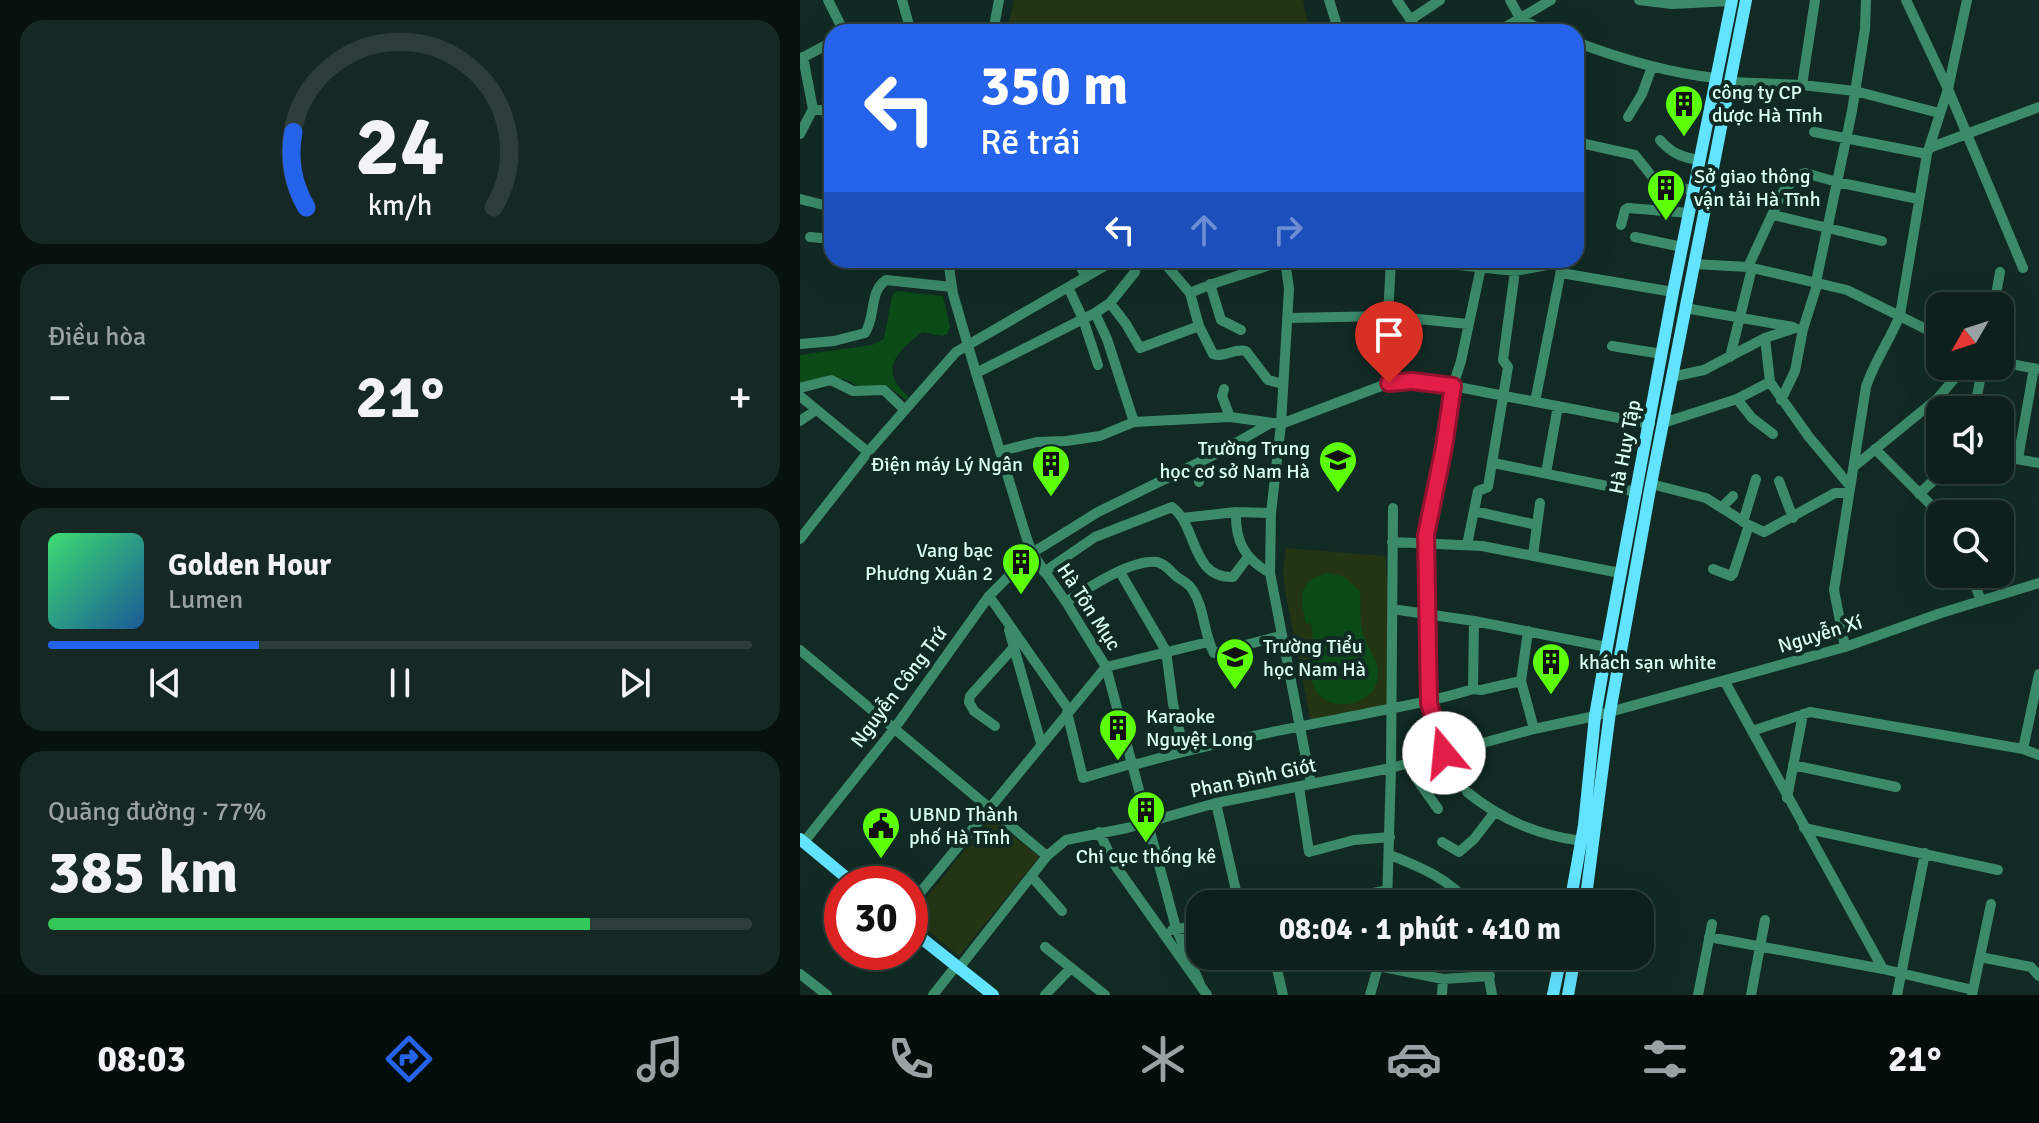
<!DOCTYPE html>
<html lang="vi">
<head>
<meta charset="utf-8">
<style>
  :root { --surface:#0d201b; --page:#162824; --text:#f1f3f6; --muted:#9aa3a3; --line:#2d3e3a; --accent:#2563eb }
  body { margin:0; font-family:Signika,sans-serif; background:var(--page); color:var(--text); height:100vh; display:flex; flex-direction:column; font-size:30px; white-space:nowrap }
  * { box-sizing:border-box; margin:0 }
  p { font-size:26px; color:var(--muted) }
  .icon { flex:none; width:44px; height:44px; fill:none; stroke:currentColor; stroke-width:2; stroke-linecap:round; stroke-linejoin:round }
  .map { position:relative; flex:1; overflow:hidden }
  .side { display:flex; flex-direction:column; gap:20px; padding:20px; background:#07120f; width:800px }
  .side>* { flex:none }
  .guide { position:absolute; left:24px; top:24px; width:760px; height:244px; border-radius:24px; box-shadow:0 8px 32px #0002,0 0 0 2px var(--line); background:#2563eb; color:#fff; overflow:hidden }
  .needle { width:52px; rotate:231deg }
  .controls { position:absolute; left:1126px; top:292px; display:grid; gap:16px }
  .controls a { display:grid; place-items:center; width:88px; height:88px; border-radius:16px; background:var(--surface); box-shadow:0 8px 32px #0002,0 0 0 2px var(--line); font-size:40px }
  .speed { position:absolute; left:24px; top:866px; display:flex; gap:16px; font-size:40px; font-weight:700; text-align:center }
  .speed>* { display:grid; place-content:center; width:104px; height:104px; border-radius:50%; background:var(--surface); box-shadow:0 8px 32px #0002,0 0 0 2px var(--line); line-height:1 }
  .speed .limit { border:12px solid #d22; background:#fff; color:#111 }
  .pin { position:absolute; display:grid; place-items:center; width:68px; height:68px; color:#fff; margin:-82px -34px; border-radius:50% 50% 50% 0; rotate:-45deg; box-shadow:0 0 8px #0007 }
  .pin .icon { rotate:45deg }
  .me { position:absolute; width:88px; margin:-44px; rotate:343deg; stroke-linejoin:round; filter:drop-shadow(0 0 6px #0008) }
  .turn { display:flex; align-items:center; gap:28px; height:168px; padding:0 24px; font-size:36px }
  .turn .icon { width:104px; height:104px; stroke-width:2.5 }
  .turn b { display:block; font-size:56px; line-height:68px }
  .lanes { display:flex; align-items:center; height:76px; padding:0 24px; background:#0003; justify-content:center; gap:40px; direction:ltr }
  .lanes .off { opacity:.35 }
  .big { font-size:60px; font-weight:700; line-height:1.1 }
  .side .card { flex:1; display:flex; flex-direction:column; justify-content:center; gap:12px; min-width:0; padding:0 28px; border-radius:24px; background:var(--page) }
  .side .dial { align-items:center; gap:0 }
  .dial svg { height:208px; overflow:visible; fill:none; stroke:var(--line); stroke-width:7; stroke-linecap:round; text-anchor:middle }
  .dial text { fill:var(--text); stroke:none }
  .song { display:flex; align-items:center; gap:24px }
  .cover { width:96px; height:96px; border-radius:12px; background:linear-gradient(135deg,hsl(140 70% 55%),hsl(210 70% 35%)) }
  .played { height:8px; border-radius:4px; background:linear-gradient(90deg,var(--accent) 30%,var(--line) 30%) }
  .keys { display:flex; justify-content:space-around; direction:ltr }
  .heat { display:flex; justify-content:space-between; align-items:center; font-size:44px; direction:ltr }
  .charge { height:12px; border-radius:6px; background:linear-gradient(90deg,#34c759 77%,var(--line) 0) }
  .trip { position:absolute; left:386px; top:890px; width:468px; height:80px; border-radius:24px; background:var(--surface); box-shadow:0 8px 32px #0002,0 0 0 2px var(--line); font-weight:700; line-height:80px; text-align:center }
  .menu { display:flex; height:128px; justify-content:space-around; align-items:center; background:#050d0b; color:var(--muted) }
  .menu .icon { width:56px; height:56px }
  .menu .on { color:var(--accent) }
  .menu b { font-size:36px; color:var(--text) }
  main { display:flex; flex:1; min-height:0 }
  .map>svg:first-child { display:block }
  .green { fill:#243514 }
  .water { fill:#0a4b17 }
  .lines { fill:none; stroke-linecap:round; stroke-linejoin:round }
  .minor { stroke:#3b8b6a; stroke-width:10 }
  .major { stroke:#62e3ff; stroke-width:12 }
  .route-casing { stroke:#92132f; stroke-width:20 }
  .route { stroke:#e11d48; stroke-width:14 }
  .labels { text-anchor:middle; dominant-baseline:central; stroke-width:8; stroke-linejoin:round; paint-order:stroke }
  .poi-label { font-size:20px; fill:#dbfff3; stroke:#112b24; text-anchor:start }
  .street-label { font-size:20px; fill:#dbfff3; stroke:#112b24 }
</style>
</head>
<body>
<main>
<section class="side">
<div class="card dial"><svg viewBox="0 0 100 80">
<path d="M14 69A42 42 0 1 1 86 69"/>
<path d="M14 69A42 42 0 0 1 9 40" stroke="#2563eb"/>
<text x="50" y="56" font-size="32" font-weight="700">24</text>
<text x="50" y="72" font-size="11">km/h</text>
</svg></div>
<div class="card"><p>Điều hòa</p>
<div class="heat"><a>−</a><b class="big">21°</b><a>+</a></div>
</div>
<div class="card">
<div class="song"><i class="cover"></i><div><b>Golden Hour</b><p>Lumen</p></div></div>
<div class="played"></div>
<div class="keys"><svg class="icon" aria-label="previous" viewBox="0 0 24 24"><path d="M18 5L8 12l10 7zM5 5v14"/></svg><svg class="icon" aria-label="pause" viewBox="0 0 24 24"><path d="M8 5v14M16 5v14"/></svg><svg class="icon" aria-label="next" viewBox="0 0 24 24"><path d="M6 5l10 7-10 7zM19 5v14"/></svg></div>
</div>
<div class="card"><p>Quãng đường · 77%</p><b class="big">385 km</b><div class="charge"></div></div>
</section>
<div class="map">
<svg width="1239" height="995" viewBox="0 0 1239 995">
  <rect width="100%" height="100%" fill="#112b24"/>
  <path class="green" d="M214,0H503L509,32H207Z
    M486,548L585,556L591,621L593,704L511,722L485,590L483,570Z
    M191,817L239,857L159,956L111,917Z"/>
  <path class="water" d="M96,291L143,296L150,327L147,334L142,336L122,332C97,352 77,370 109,397L106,400L88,386L63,388L44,379L0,384V355L72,345L84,339L92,296Z
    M528,573L543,576L560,591C561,604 559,621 563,634C568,653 582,658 577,681C572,706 530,713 516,691C509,679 511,662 510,648H514L511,623L506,624C500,598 497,580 528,573Z"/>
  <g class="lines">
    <path class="minor" d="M28,0L44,32
      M102,0L111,32
      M529,0L539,32
      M597,0L619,32
      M710,0L720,18L745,32
      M839,0L872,4L932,1
      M1106,0L1148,89L1223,268
      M610,20L640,0
      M193,32L199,0
      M697,32L751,0
      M776,42C821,59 868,73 916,78
      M0,59L32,42
      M931,82L1002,85L1055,91L1139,113
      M1002,85L1015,0
      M13,109L32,112
      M828,117L842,94L852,67
      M1014,132L1127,154
      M0,134L13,109L3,57
      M860,140C871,153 883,158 900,160
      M776,142L835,155L854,179L893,191
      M1129,148L1239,107
      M0,199L32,207
      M973,215L1082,241
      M821,225L825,210L828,208L889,213
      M10,237L32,239
      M835,237L882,247
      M148,260L153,294L176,373L226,536L232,553L266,602L306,667L376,928L400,984
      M277,260L286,277
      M362,260L390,293L399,326L413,354C424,358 434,348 446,351L468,380L483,384
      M485,260L489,289L481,424L471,513L470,573L511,784
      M611,260L715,271L763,262
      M893,264L948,267L1047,290L1140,336
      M948,267L982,193L997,176L1005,173L1037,182L1118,199
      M761,273L873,292
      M1016,282L1052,111L1065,29L1066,0
      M410,284L421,320L441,330
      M268,287L283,319L298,365
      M390,293C420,279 452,273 483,260
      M310,303L326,324L340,348L399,326
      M1194,306L1200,272
      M885,308L993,327
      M295,313L307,339L334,422
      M487,318L588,316L668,324
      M965,338L970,382L1009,437L1050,486
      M0,344L34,341L65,333C76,317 69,291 86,280L152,287
      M812,346L862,354
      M930,357L952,268
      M1200,362L1237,369
      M176,373L295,313L310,303L335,272L333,260
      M871,377L904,370L965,338L995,328
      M589,383L588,316L591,260
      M0,388L31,380L53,391L84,390L104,409
      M424,389L422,396L430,417
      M0,396L68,452
      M937,399L952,418L973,434
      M981,400L995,371L1003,329L1018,282
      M735,402L763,260
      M1174,410L1183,366
      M0,421L16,410
      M863,423L937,399L970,382
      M1075,449L1140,514
      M201,451L237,442L266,441L300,436L334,422L430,417L481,424L589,383L612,381L653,386L850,424
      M1200,456L1239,463
      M1218,459L1234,368
      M693,463L837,492
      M1056,465L1138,398L1165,366
      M445,468L476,475
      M746,473L758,406
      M979,481L993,518
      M399,482L402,460
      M851,484L906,498L949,525L964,532L1035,493H1049
      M1119,494L1145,470
      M922,507L933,496
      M674,511L737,525
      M436,512C435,540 444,559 470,573
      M382,518L436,512L471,513
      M943,522L956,479
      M0,539L68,452L156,352L315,260
      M592,542L682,546L820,573
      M667,545L678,491L688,487L708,367L703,360L715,271
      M733,555L740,503
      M913,569L931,576L933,574L949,525
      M244,572L295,537L372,507C398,526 390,578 433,577L448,557
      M320,572L366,651L373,704L384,751
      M1171,574L1181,601
      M189,596L269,710
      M266,602C288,588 331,559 357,562C366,564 371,572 377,577C382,580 389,584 392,589C405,608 403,633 414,653L480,636
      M592,609L674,621L807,647
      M674,621L673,689L681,690L721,681
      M209,630L241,743
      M728,631L721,681L734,729
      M1045,647L1034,590L1066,387C1074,362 1090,340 1100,315L1127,154L1148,89L1167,0
      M0,650L247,856
      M925,682L1083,969
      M267,712L283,778L334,763
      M195,726L174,711L169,702L170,696L214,647
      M952,731L1010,712L1223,749L1239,755
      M1223,749L1239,674
      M644,753L629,703L626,535L644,447L653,386L661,361L681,267
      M609,763L616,778L638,809
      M334,765C410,743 487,729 564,714C602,706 636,701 673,689
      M993,765L1096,787
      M499,787L509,852L554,840L590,837
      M667,792C702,820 737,835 781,841
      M987,798L1003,714
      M416,803L439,904
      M1004,828L1198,870
      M299,832L315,865L407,995
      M4,842L94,729L189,596L232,553L298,512L420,452L469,424
      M642,842L659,852L674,839L694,813
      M590,855C619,867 649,878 669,904
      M231,876L262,911
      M519,904L588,890
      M587,904L591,768L593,508
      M110,905L306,667L408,642
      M372,930L400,925
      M909,937L1083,969L1173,990
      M245,947L305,995
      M474,956L483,995
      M685,956L692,995
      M1180,957L1231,967L1239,976
      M578,966L643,979L690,976
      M159,968L247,856L266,840L327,828L416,803L591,768L734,729L795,716L1045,647L1141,613L1239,583
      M0,974L27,995
      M133,995L156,966
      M245,995L271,968
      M570,995L581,956
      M642,995L643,979
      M898,995L912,924
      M951,995L965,920
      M1097,995L1125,853
      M1172,995L1191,904"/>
    <path class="major" d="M0,839L54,884
      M770,904L784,825L795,716L807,647L873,292L932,0
      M785,904L810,712L851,484L946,0
      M110,929L193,995
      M753,995L761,956
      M768,995L775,956"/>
  </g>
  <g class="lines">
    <g class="route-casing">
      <path id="route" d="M589,383L612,381L653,386L644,447L626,535L629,703L644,753"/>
    </g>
    <use href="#route" class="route"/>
  </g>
  <defs>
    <g id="building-pin" transform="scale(2)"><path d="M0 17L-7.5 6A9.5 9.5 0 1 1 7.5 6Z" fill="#5dff07" stroke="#112b24"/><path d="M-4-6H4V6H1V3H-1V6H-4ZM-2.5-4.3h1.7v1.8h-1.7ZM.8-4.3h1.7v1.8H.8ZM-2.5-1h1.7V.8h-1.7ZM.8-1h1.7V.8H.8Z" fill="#111"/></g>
    <g id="school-pin" transform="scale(2)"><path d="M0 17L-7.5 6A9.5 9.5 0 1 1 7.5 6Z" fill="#5dff07" stroke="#112b24"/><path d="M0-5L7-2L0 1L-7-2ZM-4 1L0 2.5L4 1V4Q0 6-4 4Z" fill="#111"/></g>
    <g id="civic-pin" transform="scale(2)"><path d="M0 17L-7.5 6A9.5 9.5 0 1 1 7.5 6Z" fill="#5dff07" stroke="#112b24"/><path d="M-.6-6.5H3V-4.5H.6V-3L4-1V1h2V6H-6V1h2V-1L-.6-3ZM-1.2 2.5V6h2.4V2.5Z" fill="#111"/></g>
  </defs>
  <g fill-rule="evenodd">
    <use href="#building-pin" x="884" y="104"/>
    <use href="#building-pin" x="866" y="188"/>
    <use href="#school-pin" x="538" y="460"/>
    <use href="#building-pin" x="251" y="464"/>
    <use href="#building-pin" x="221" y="562"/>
    <use href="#school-pin" x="435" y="657"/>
    <use href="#building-pin" x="751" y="662"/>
    <use href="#building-pin" x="318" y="728"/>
    <use href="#building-pin" x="346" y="810"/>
    <use href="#civic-pin" x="81" y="826"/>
  </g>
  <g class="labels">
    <g class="poi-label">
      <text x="912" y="92">công ty CP<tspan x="912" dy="23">dược Hà Tĩnh</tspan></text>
      <text x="894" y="176">Sở giao thông<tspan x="894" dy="23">vận tải Hà Tĩnh</tspan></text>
      <text x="510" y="448" text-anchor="end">Trường Trung<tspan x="510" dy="23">học cơ sở Nam Hà</tspan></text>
      <text x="223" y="464" text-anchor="end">Điện máy Lý Ngân</text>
      <text x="193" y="550" text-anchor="end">Vang bạc<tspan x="193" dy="23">Phương Xuân 2</tspan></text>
      <text x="463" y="646">Trường Tiểu<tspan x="463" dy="23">học Nam Hà</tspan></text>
      <text x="779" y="662">khách sạn white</text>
      <text x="346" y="716">Karaoke<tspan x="346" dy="23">Nguyệt Long</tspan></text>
      <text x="109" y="814">UBND Thành<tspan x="109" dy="23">phố Hà Tĩnh</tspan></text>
      <text x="346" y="856" text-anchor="middle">Chi cục thống kê</text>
    </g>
    <g class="street-label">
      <text transform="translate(825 447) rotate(-79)">Hà Huy Tập</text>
      <text transform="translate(289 607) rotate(57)">Hà Tôn Mục</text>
      <text transform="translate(1020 634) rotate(-17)">Nguyễn Xí</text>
      <text transform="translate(99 687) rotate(-53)">Nguyễn Công Trứ</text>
      <text transform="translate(453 778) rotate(-12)">Phan Đình Giót</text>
    </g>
  </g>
</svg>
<div class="controls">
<a><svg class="needle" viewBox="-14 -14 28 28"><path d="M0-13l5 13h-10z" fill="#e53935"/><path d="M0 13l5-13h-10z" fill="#9aa3a3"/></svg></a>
<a><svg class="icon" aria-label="sound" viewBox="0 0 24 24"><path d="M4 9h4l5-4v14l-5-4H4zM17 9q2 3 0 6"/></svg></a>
<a><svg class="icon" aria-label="search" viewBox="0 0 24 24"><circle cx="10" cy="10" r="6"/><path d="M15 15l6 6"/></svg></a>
</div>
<div class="speed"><div class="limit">30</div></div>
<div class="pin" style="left:589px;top:383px;background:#d93025"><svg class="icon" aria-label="arrive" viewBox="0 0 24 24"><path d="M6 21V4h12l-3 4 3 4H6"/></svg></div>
<svg class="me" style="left:644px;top:753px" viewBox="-20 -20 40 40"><circle r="19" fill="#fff"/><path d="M0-13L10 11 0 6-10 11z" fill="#e11d48"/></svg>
<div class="trip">08:04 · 1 phút · 410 m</div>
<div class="guide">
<div class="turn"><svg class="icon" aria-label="left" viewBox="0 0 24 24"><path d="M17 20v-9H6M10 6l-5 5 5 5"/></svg><div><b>350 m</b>Rẽ trái</div></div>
<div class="lanes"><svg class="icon" aria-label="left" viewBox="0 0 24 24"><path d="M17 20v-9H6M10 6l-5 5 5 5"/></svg><svg class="icon off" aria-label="ahead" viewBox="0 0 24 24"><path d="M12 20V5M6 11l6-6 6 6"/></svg><svg class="icon off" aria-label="right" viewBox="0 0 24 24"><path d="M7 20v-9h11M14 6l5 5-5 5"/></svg></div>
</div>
</div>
</main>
<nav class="menu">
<b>08:03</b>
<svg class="icon on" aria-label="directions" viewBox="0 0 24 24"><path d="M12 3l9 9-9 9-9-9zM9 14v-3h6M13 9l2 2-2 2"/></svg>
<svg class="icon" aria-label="music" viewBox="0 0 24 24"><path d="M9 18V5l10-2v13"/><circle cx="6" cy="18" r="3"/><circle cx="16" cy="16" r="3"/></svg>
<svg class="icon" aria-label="phone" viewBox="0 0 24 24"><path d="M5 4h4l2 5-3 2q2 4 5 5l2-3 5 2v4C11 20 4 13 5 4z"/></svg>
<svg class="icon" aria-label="climate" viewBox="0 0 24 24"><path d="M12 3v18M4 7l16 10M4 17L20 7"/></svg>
<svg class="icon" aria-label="car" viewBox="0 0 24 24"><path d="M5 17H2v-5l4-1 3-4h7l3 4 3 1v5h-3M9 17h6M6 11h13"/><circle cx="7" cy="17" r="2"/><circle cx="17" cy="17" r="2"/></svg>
<svg class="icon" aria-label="filters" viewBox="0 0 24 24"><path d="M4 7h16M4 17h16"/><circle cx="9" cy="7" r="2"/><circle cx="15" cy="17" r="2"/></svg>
<b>21°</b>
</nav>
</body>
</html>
